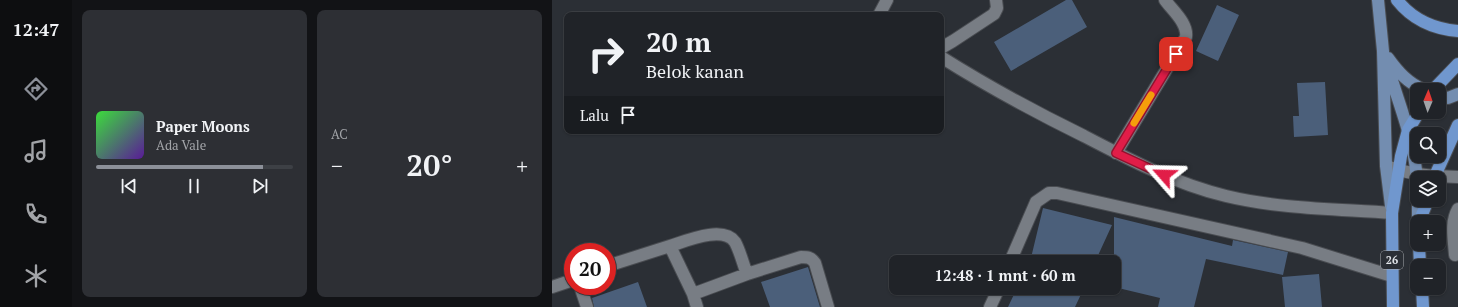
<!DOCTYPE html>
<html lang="id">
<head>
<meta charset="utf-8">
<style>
  :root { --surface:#202328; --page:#2d2f34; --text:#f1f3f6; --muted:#a2a4a8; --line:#3d4045; --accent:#8c9099 }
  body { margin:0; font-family:"PT Serif",serif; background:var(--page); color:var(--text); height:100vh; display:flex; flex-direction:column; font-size:15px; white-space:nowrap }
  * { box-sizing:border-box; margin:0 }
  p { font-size:13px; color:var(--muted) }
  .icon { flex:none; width:22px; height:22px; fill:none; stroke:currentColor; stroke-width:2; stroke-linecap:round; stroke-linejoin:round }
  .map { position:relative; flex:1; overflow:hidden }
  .panel { display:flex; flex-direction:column; gap:10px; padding:10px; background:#121316; width:480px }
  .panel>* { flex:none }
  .guide { position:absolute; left:12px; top:12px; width:380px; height:122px; border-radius:8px; box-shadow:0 1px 3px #0004,0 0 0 1px var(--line); background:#202328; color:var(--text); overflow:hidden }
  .needle { width:26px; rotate:2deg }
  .fabs { position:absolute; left:858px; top:83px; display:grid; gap:8px }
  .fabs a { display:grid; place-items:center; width:36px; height:36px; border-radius:8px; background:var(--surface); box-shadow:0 1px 3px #0004,0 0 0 1px var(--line); font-size:20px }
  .speed { position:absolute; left:12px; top:243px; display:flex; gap:8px; font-size:20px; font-weight:700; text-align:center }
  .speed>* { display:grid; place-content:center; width:52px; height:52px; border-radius:50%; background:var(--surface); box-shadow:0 1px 3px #0004,0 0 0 1px var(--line); line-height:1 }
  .speed .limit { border:6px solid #d22; background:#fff; color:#111 }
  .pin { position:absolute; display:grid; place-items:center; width:34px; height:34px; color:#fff; margin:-17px; border-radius:8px; box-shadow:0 2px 6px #0006 }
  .me { position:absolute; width:44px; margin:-22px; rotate:295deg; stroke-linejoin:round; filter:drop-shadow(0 0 3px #0008) }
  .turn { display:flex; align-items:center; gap:14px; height:84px; padding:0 16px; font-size:18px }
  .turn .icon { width:52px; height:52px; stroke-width:2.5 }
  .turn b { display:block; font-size:28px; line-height:34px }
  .then { display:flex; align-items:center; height:38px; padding:0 16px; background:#0003; gap:8px; font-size:15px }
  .big { font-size:30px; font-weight:600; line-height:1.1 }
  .panel .widget { flex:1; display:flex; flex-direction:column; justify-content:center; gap:6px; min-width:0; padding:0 14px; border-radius:8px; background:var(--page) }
  .song { display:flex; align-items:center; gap:12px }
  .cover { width:48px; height:48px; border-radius:6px; background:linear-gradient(135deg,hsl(120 70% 55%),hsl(270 70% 35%)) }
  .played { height:4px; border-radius:2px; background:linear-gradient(90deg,var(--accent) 85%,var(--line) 85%) }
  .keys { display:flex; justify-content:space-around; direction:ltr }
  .heat { display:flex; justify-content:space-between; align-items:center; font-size:22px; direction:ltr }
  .panel .tiles { flex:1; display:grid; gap:10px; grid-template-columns:repeat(2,1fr) }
  .trip { position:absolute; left:337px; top:255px; width:232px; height:40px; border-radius:8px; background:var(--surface); box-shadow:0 1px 3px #0004,0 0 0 1px var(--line); font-weight:600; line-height:40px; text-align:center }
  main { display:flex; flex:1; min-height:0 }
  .dock { display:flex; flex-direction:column; width:72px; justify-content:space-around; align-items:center; background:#0d0e10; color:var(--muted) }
  .dock .icon { width:28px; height:28px }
  .dock .on { color:var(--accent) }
  .dock b { font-size:18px; color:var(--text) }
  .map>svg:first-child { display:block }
  .building { fill:#4b5f7a }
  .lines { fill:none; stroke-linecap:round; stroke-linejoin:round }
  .minor-casing { stroke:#494c51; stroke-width:14 }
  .major-casing { stroke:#494c51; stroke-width:14 }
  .highway-casing { stroke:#494c51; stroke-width:14 }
  .minor { stroke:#787d84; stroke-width:12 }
  .major { stroke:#738db0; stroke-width:12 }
  .highway { stroke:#7097ce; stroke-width:12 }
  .route-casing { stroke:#92132f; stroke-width:10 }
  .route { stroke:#e11d48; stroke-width:7 }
  .slow { stroke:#f59e0b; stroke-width:7 }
  .labels { text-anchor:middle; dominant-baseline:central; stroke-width:4; stroke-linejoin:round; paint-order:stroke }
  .shield { fill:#2b2f35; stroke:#aaaeb2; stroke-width:1 }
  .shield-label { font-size:11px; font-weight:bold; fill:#e1e4e8 }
</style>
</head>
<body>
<main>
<nav class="dock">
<b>12:47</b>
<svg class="icon on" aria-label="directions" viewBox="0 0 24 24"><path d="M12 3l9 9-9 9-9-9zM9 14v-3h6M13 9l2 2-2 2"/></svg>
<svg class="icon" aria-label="music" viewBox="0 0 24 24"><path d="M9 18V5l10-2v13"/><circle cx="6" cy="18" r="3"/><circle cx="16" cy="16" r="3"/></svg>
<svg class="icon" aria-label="phone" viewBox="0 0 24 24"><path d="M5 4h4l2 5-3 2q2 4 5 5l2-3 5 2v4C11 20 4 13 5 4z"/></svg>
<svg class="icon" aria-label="climate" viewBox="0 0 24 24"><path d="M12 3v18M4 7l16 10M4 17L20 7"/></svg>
</nav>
<section class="panel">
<div class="tiles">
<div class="widget">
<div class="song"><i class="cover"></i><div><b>Paper Moons</b><p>Ada Vale</p></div></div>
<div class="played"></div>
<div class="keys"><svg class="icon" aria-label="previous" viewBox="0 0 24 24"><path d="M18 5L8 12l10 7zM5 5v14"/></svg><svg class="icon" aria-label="pause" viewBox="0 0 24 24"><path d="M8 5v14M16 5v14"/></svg><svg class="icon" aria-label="next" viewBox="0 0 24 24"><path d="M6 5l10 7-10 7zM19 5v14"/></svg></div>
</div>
<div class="widget"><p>AC</p>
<div class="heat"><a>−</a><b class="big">20°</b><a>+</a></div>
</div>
</div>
</section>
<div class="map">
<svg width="906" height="307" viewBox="0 0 906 307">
  <rect width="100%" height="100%" fill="#2b2f35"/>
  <path class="building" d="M514,0H520L535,27L459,71L442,42Z
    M665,5L687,15L666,61L644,51Z
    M773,82L776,135L742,137L741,116H747L745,83Z
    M491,208L560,225L543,262H478Z
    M562,217L680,246L681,240L736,252L731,275L654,259L642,307H606L608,298L562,287Z
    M256,267L268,307H218L209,282Z
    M767,274L770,307H733L730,277Z
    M86,282L95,307H42L40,298Z
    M465,288H532L523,307H456Z"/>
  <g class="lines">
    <g class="minor-casing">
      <path id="minor" d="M327,15L335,0
        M389,48L401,41L442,14L445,8L444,0
        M389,57C435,86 483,112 532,136C578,160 624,184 674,196C728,209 785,209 840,213
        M564,153L634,37C636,23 620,10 613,0
        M837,167C860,175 883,176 906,177
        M118,246C134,241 171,225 183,242C188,251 191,264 195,274
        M903,255C902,239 898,223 906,209
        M458,262L484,202L497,193H505L750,248L840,276
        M55,266L118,246L141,294L145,307
        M28,286L35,307
        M0,287L21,280
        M141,294L195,274L249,257C255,257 259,257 263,263L276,307
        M438,307L447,288"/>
    </g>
    <g class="major-casing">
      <path id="major" d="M826,0L831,51L834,166L839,206
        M836,58C846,72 856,83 872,90
        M836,67C847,106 864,143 865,184
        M887,96L896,98L906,94
        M866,200V222"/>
    </g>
    <g class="highway-casing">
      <path id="highway" d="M845,0C860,19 882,29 906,31
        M881,90L906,64
        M882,178L906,125
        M867,222L876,200
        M867,244L868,266
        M870,288L871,307
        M841,307L840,213L849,156L856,130L867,112"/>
    </g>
    <use href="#minor" class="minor"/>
    <use href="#major" class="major"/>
    <use href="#highway" class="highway"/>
  </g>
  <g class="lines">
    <g class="route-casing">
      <path id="route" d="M612,175L564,153L624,54"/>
    </g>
    <use href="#route" class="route"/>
    <path class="slow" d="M582,123L599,95"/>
  </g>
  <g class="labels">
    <rect class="shield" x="829" y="251" width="22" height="18" rx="3"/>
    <g class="shield-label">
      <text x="840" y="260">26</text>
    </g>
  </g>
</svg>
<div class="fabs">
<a><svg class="needle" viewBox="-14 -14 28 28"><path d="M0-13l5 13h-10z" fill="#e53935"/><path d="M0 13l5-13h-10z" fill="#a2a4a8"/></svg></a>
<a><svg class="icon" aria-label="search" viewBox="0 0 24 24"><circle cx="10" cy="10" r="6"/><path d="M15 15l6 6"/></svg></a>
<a><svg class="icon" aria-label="layers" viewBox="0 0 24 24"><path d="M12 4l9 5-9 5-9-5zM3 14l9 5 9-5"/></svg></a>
<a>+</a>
<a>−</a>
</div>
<div class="speed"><div class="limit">20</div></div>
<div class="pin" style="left:624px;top:54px;background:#d93025"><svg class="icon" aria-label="arrive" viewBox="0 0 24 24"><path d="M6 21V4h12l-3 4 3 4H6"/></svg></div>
<svg class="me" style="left:612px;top:175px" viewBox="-20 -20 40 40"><path d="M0-17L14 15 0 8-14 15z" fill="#e11d48" stroke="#fff" stroke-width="4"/></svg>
<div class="trip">12:48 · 1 mnt · 60 m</div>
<div class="guide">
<div class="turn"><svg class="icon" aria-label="right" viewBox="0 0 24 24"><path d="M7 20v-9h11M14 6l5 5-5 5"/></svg><div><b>20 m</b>Belok kanan</div></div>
<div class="then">Lalu<svg class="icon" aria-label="arrive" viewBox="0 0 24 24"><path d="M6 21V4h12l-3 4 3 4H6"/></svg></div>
</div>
</div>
</main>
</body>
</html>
